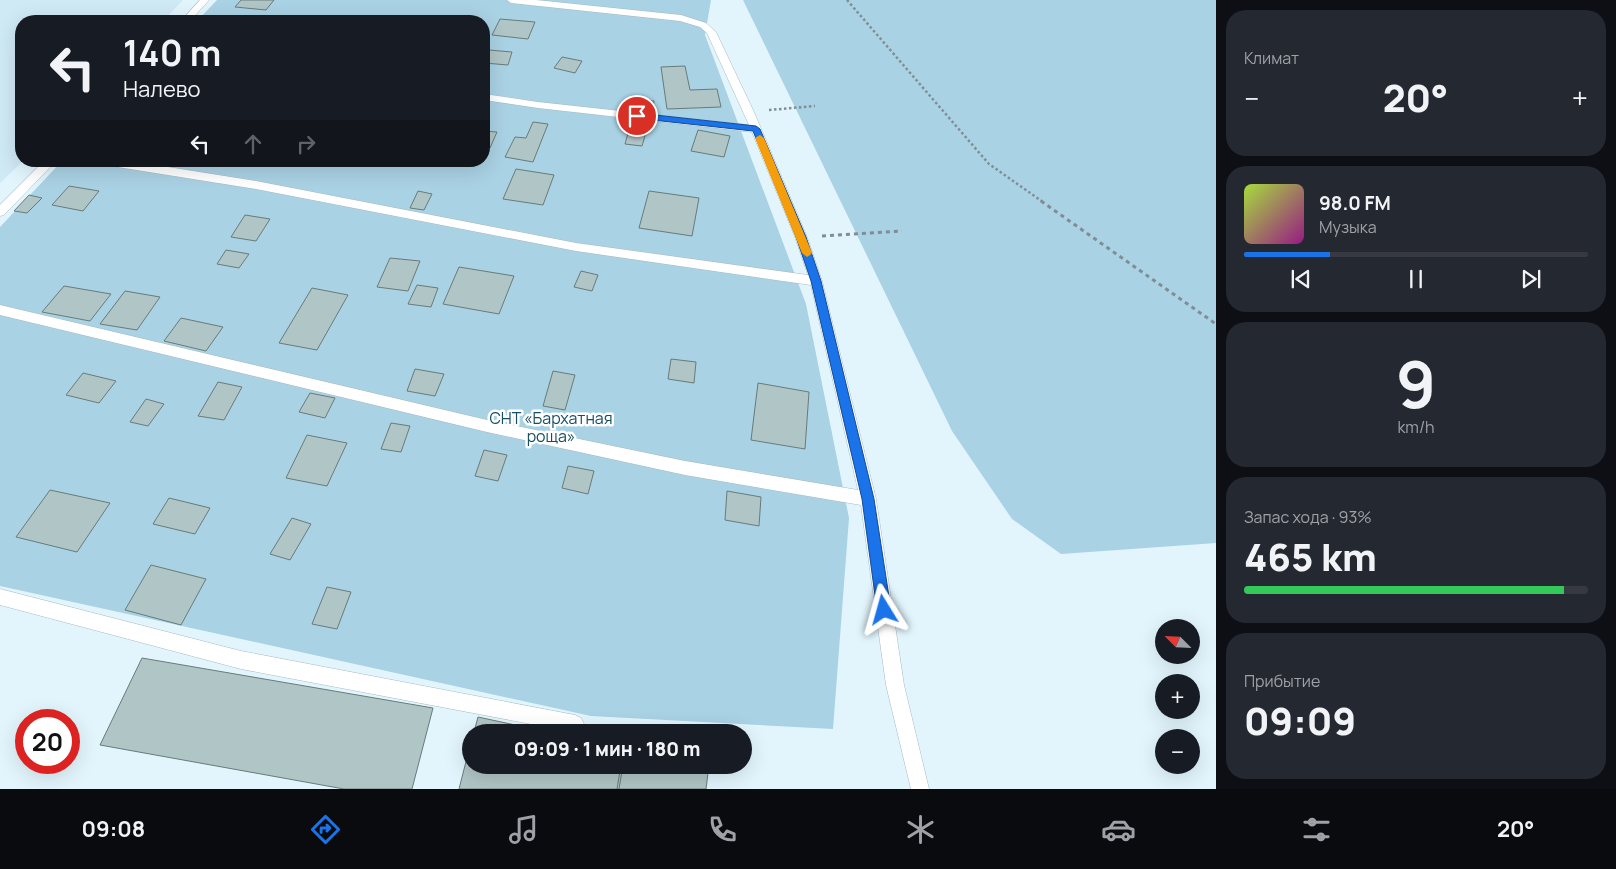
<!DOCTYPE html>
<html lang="ru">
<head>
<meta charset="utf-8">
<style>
  :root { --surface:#171b24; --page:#242831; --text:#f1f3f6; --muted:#9ea1a6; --line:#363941; --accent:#1a73e8 }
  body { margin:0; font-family:Manrope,sans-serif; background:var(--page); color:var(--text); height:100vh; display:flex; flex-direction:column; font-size:19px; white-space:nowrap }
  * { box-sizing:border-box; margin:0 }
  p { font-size:16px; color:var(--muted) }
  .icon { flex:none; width:28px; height:28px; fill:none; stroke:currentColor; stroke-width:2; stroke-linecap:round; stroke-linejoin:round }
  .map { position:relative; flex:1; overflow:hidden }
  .side { display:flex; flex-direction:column; gap:10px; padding:10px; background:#0d0f14; width:400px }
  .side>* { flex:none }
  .banner { position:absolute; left:15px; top:15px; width:475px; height:152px; border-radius:20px; box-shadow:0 5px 20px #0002; background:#171b24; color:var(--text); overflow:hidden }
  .needle { width:32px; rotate:294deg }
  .controls { position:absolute; left:1155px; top:619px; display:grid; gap:10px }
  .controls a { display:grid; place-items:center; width:45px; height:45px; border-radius:50%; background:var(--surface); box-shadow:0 5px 20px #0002; font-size:25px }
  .speed { position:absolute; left:15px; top:709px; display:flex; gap:10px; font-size:25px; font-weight:700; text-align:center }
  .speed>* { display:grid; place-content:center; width:65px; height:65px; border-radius:50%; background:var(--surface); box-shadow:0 5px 20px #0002; line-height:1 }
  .speed .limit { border:8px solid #d22; background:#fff; color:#111 }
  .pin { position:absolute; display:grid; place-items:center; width:42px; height:42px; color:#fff; margin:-21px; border:2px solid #fff; border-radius:50%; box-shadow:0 1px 5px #0007 }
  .me { position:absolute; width:55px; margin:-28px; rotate:352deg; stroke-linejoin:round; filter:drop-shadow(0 0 4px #0008) }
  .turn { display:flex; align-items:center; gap:18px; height:105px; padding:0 25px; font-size:22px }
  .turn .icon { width:65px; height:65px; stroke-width:2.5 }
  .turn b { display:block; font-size:35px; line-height:42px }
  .lanes { display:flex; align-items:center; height:48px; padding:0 25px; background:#0003; justify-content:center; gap:25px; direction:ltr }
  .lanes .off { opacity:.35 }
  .big { font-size:38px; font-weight:800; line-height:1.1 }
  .side .tile { flex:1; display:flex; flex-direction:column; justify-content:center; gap:8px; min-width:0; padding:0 18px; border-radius:20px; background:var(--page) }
  .side .dial { align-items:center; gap:0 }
  .dial b { font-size:65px; line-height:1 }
  .song { display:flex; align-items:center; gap:15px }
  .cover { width:60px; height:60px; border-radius:8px; background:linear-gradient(135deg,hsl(80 70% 55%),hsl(310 70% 35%)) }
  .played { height:5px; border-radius:2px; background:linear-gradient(90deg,var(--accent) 25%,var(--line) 25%) }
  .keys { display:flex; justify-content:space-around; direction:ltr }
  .heat { display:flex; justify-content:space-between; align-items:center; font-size:28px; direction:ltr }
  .charge { height:8px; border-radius:4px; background:linear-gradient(90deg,#34c759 93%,var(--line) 0) }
  .trip { position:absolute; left:462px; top:724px; width:290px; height:50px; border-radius:25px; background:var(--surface); box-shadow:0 5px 20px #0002; font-weight:800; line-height:50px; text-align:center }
  .dock { display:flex; height:80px; justify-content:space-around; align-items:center; background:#090b0e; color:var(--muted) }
  .dock .icon { width:35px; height:35px }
  .dock .active { color:var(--accent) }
  .dock b { font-size:22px; color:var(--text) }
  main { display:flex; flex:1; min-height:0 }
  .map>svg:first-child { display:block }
  .built { fill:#cfe9f5 }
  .green { fill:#a9d2e4 }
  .building { fill:#b0c5c5; stroke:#687b7b }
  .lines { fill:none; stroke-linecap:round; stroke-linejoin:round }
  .lane-casing { stroke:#a8b9c1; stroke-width:1 }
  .path-far1 { stroke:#818d93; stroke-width:2.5; stroke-dasharray:2.5 2.5; stroke-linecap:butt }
  .path { stroke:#818d93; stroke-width:3; stroke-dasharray:4 4; stroke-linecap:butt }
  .lane { fill:#fff; fill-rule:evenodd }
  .route { fill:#1a73e8; stroke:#114b97 }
  .slow { fill:#f59e0b }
  .labels { text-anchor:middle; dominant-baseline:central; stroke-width:5; stroke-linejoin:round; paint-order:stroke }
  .park-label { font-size:16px; fill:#184e63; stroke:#fefefe }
</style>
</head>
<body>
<main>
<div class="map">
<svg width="1216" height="789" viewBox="0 0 1216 789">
  <rect width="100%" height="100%" fill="#e2f5fd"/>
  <path class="built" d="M0,0H183L163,21H21V161H23L0,183Z"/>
  <path class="green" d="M217,0H711L705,35L806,304L849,518L833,729L591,716L0,586V227L62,161H484V21H197Z
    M743,0H1216V543L1061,554L1012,519L952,431Z"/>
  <path class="building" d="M241,0H274L266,10L235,7Z
    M500,19L535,22L528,39L492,35Z
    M489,50L512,52L508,65L484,63Z
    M562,57L582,61L575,73L554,68Z
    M685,66L690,90L717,89L721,107L667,109L661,67Z
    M639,100L654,101L653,112L637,111Z
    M533,122L548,124L533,162L505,157L515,137L526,138Z
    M630,126L647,129L642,146L625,144Z
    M698,130L730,136L724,157L691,151Z
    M484,131L497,132L490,148L484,147Z
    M516,169L554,175L543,205L503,199Z
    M69,186L99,191L83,211L52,205Z
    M418,191L432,194L424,210L410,208Z
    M649,191L699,198L692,236L639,228Z
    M29,195L42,198L27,213L14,211Z
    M245,215L270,219L256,241L231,237Z
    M226,250L249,254L239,268L217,264Z
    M390,258L420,261L408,291L377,287Z
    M459,267L514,276L499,314L443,304Z
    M581,271L598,275L592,291L574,287Z
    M417,285L438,288L431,307L408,304Z
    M64,286L111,294L90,321L42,312Z
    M312,288L348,295L317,350L279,343Z
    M125,291L160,297L137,330L100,324Z
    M181,318L223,327L206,351L164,341Z
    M671,359L696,362L694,383L668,379Z
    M415,369L444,374L435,396L407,391Z
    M553,371L575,375L565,410L543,406Z
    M83,373L116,381L99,403L66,395Z
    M218,382L242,387L224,420L198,416Z
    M758,383L809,392L805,449L751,440Z
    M310,393L335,398L325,418L299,412Z
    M146,399L164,404L148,426L130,422Z
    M391,423L410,426L401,452L381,449Z
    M307,435L347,443L327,486L286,478Z
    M484,450L507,455L498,481L475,476Z
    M568,466L594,471L588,494L562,488Z
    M50,490L110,503L77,552L16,537Z
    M727,491L761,497L759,526L725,520Z
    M169,498L210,508L195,534L153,524Z
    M292,518L311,524L290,560L270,554Z
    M151,565L206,579L181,625L125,610Z
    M327,587L351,592L337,629L312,624Z
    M142,658L433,708L412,789H344L100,745Z
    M478,717L548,732H474Z
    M471,742V765H623L619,789H459Z
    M621,765H709L706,789H617Z"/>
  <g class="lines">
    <g class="lane-casing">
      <path id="lane" d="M200,0H209L190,21H181Z
        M507,0H536L681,15L706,23L716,32L754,112L807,237L822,281L876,499L904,685L929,789H911L886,685L861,505L685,475L487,432L0,315V305L487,420L685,461L858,490L811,285L576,251L256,189L105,165L100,161H130L256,181L576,243L808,275L795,237L752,132L538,108L484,100V94L538,102L749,125L707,33L700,27L680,21L511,3Z
        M44,161H56L4,215L0,216V205Z
        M0,589L241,651L575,715L581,718L584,724L581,730L573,732L241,669L0,605Z"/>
    </g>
    <path class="path-far1" d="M847,0L989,164L1043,202
      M769,110L815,106"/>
    <path class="path" d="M1041,201L1216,324
      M822,236L902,231"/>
    <use href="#lane" class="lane"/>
  </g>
  <path class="route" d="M637,113L756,126L760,129L806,237L821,281L874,499L891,610L889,615L884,617L879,615L877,610L862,499L811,281L796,237L753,131L634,118V114Z"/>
  <path class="slow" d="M760,135L764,138L812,253L810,255L807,257L802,253L755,138Z"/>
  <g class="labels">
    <g class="park-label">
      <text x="551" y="418">СНТ «Бархатная<tspan x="551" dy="18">роща»</tspan></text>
    </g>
  </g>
</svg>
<div class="controls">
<a><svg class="needle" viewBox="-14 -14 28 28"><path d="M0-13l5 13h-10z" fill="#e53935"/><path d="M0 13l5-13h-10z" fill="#9ea1a6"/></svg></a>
<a>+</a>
<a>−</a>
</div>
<div class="speed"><div class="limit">20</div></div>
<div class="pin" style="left:637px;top:116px;background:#d93025"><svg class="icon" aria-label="arrive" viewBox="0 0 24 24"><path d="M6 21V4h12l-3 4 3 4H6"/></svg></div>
<svg class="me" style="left:884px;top:610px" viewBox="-20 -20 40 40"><path d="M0-17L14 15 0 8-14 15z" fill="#1a73e8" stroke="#fff" stroke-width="4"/></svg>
<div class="trip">09:09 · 1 мин · 180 m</div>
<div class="banner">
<div class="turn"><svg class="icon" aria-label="left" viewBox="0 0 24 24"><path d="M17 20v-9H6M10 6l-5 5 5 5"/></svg><div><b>140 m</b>Налево</div></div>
<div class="lanes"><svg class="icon" aria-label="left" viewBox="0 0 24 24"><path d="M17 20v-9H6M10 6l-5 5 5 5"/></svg><svg class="icon off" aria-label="ahead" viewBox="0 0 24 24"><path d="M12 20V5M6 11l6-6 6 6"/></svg><svg class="icon off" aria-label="right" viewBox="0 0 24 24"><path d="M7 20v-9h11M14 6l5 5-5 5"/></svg></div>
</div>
</div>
<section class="side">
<div class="tile"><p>Климат</p>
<div class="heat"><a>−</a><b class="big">20°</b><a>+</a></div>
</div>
<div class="tile">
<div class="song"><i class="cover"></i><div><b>98.0 FM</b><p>Музыка</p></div></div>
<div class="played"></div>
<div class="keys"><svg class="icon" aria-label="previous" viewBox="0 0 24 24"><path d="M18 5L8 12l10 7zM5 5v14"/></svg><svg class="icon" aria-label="pause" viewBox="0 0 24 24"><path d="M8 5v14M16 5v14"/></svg><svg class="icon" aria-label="next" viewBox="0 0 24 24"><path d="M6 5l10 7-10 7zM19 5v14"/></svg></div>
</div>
<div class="tile dial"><b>9</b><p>km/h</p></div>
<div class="tile"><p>Запас хода · 93%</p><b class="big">465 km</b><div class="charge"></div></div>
<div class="tile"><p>Прибытие</p><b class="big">09:09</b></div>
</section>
</main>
<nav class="dock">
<b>09:08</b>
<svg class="icon active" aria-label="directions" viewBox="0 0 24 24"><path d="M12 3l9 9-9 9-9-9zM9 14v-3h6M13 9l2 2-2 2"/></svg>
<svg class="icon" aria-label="music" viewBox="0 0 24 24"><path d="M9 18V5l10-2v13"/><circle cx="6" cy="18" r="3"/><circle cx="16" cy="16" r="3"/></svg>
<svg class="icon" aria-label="phone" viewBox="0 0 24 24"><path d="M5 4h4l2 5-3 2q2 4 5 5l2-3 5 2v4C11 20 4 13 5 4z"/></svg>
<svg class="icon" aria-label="climate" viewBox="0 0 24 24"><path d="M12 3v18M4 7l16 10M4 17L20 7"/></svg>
<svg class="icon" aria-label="car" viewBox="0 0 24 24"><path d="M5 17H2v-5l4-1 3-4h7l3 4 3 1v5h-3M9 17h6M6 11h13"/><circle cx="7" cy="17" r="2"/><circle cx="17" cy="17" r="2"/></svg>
<svg class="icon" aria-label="filters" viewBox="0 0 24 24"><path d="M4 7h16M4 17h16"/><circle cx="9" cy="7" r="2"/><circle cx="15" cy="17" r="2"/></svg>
<b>20°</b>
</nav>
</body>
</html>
